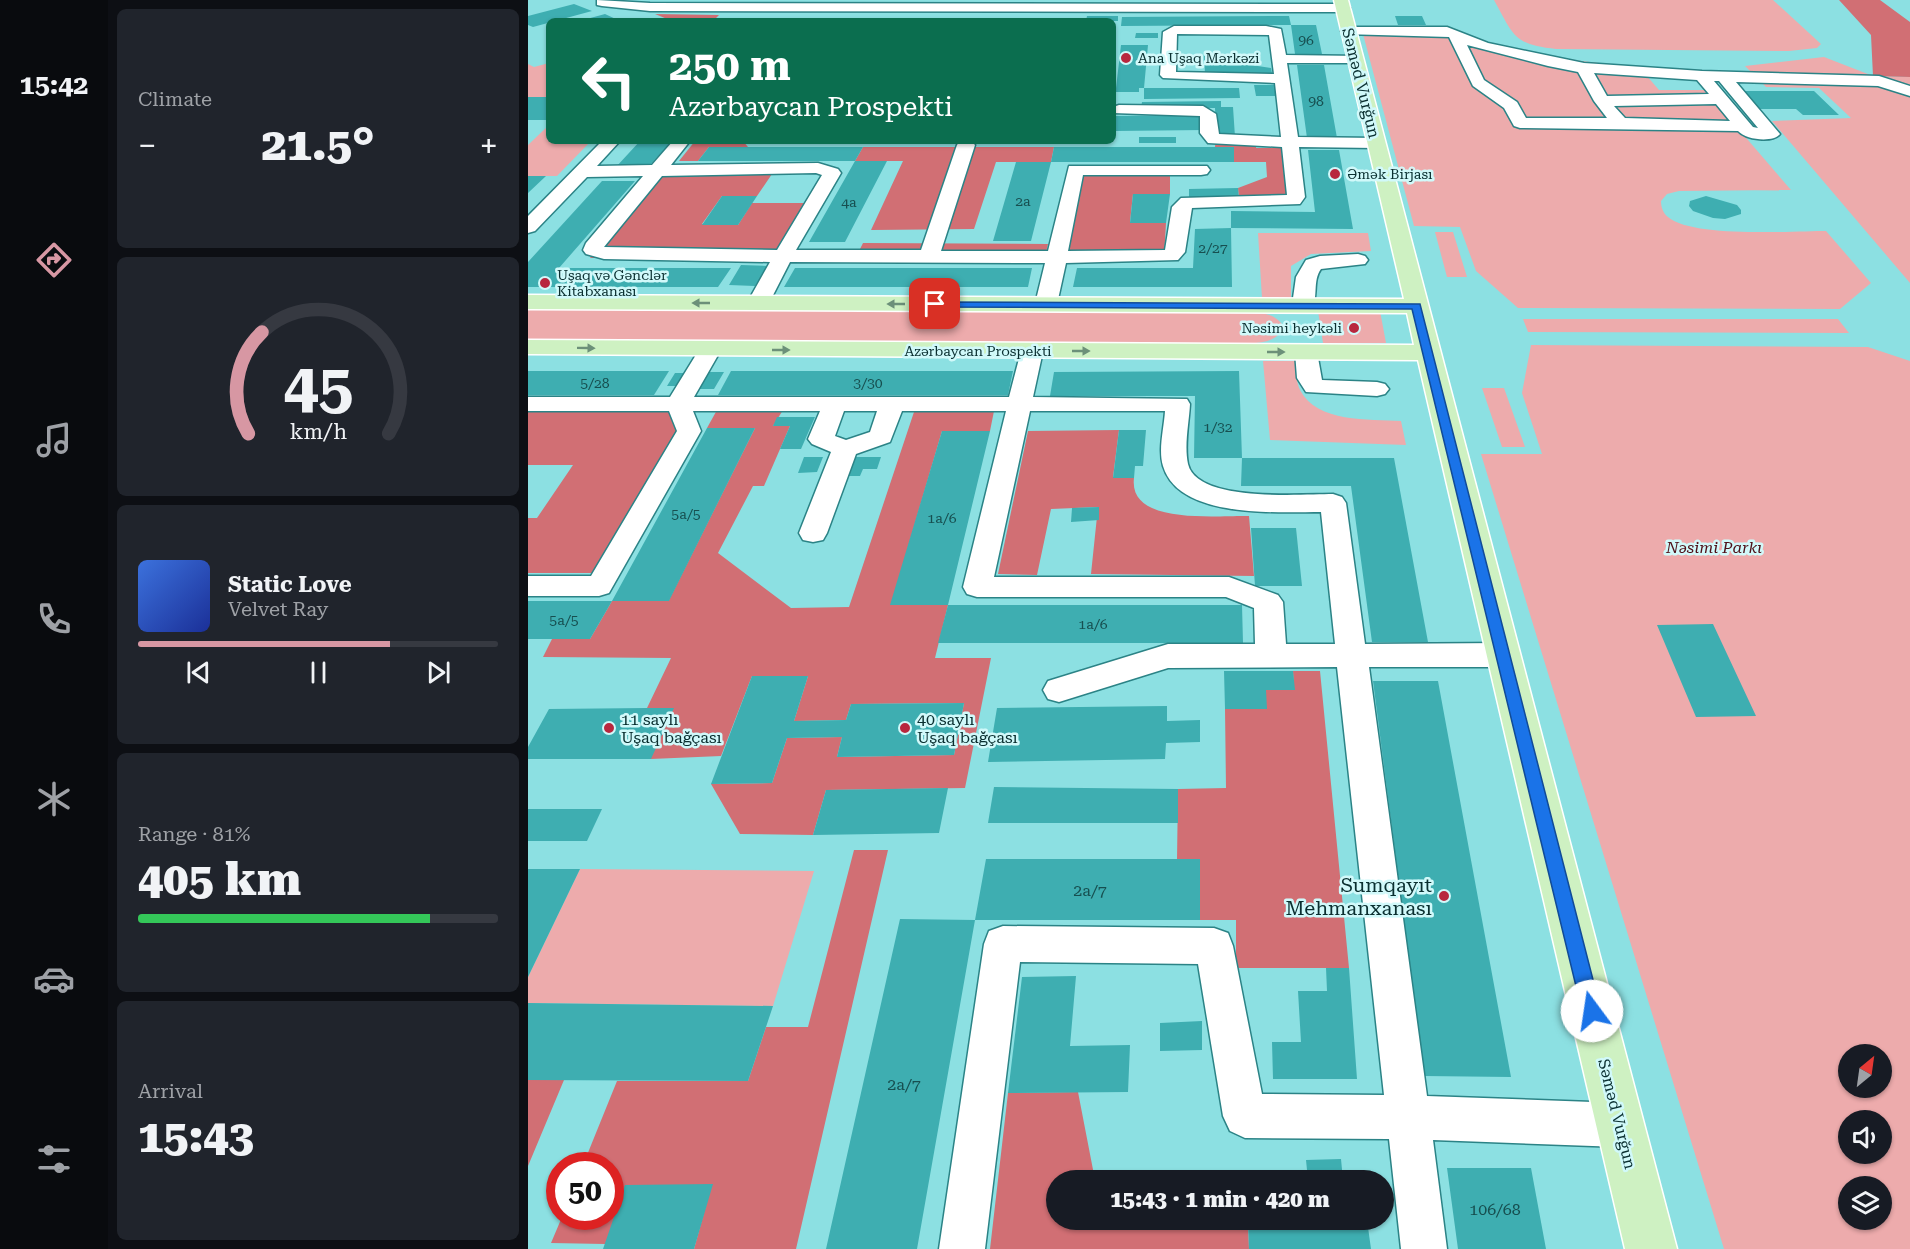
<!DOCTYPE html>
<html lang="en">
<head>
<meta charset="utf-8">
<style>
  :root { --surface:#171b24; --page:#20242c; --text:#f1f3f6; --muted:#9ea1a6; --line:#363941; --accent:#d797a3 }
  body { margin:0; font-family:"Roboto Serif",serif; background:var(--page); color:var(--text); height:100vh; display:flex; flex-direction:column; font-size:22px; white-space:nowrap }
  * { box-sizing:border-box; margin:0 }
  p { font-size:20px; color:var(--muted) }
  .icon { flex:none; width:33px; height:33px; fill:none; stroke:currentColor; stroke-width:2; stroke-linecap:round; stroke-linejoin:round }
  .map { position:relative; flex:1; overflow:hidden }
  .drawer { display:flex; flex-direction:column; gap:9px; padding:9px; background:#0d0f14; width:420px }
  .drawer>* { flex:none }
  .guide { position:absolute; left:18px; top:18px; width:570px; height:126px; border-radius:9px; box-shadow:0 2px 4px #0004; background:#0b6e4f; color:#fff; overflow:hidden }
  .needle { width:39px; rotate:29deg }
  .fabs { position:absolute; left:1310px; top:1044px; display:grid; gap:12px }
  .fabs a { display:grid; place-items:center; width:54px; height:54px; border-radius:50%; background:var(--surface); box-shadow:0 2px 4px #0004; font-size:30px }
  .speed { position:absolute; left:18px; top:1152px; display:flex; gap:12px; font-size:30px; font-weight:700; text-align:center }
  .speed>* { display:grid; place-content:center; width:78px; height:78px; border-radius:50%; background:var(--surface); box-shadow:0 2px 4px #0004; line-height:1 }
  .speed .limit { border:9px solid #d22; background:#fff; color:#111 }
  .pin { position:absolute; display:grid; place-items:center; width:51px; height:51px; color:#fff; margin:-26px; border-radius:12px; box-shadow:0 3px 9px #0006 }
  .me { position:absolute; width:66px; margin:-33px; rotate:346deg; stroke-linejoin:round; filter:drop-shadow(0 0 4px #0008) }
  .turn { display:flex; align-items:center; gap:21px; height:126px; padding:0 24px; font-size:27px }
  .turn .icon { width:78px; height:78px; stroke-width:2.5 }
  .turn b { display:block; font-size:42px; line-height:51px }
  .big { font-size:45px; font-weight:800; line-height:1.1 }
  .drawer .card { flex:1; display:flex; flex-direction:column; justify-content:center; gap:9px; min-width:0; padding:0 21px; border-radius:9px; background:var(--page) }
  .drawer .dial { align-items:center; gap:0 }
  .dial svg { height:156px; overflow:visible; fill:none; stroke:var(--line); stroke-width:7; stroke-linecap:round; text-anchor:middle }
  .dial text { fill:var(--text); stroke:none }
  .song { display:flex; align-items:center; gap:18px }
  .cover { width:72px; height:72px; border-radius:9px; background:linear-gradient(135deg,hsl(220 70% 55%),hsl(230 70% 35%)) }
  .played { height:6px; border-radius:3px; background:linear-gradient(90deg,var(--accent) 70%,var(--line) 70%) }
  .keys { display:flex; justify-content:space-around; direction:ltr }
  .heat { display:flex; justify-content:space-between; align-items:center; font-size:33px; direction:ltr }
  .charge { height:9px; border-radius:4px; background:linear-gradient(90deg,#34c759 81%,var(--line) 0) }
  .trip { position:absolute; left:518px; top:1170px; width:348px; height:60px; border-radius:30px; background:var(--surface); box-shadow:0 2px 4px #0004; font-weight:800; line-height:60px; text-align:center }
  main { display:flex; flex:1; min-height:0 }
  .menu { display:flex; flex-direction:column; width:108px; justify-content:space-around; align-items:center; background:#090b0e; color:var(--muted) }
  .menu .icon { width:42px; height:42px }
  .menu .current { color:var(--accent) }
  .menu b { font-size:27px; color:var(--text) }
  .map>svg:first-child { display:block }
  .green { fill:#edabac; fill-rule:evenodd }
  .forest { fill:#d16f74 }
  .building { fill:#3eaeb1 }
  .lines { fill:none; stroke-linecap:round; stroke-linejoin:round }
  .minor-casing { stroke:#2b8386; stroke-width:3 }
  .major-casing { stroke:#fff; stroke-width:3 }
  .minor { fill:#fff; fill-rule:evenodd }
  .major { fill:#cef1c2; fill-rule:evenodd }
  .oneway { fill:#6c9079 }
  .route { fill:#1a73e8; stroke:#114b97; stroke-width:1.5 }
  .poi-dot { fill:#b8273e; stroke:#d1f9fa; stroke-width:2 }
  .labels { text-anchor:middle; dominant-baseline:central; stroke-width:5; stroke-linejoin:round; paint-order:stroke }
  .number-label { font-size:14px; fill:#174f50 }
  .far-poi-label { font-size:14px; fill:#0a2f30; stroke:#d1f9fa; text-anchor:start }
  .far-street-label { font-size:14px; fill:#0a2f30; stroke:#d1f9fa }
  .street-label { font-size:16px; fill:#0a2f30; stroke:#d1f9fa }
  .park-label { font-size:16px; font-style:italic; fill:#4f1018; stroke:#d1f9fa }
  .poi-label { font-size:16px; fill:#0a2f30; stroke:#d1f9fa; text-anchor:start }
  .near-number-label { font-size:16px; fill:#174f50 }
  .near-poi-label { font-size:20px; fill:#0a2f30; stroke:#d1f9fa; text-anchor:end }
</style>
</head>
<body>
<main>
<nav class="menu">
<b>15:42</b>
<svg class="icon current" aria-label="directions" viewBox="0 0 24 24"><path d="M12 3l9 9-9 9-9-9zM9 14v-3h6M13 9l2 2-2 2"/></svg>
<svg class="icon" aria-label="music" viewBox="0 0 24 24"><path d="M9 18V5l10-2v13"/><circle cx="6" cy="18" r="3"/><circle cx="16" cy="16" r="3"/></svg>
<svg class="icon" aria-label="phone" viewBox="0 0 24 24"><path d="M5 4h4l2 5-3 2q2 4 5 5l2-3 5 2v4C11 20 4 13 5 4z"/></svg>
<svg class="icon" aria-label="climate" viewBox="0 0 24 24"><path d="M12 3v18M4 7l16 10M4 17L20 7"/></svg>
<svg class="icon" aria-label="car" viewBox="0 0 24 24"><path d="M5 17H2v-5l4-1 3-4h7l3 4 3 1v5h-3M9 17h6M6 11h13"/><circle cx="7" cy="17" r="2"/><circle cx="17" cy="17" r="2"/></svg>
<svg class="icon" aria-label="filters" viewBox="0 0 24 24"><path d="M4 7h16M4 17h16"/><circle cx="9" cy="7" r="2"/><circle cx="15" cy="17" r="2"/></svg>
</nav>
<section class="drawer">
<div class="card"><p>Climate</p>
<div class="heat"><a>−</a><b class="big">21.5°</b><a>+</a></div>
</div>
<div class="card dial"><svg viewBox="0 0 100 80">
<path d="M14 69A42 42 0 1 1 86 69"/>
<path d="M14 69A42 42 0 0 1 21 17" stroke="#d797a3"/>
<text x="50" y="56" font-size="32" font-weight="700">45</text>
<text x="50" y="72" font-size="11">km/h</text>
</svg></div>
<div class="card">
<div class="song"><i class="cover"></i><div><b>Static Love</b><p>Velvet Ray</p></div></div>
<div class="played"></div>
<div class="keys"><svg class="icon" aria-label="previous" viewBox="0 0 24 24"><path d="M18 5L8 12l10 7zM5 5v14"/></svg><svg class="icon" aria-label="pause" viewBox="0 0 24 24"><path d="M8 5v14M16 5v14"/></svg><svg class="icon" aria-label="next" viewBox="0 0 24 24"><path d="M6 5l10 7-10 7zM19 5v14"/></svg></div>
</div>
<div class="card"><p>Range · 81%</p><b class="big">405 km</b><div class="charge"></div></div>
<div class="card"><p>Arrival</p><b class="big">15:43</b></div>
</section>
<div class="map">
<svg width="1382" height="1249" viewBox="0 0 1382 1249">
  <rect width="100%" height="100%" fill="#8ce0e2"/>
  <path class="green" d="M966,0H1245L1293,44L1289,48L1261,51L1028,49C985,44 986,36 966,0Z
    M933,33C990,55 1051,61 1112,68L1131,90H1177L1263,190L1151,191L1139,194L1133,201C1133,207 1135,213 1140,217C1164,238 1265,231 1298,231L1343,283L1312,309L990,308L948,271L932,227L886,226L835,34Z
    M1296,57L1345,76L1382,77V283L1244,121L1323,118L1291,88L1238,87L1217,66Z
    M21,63V97H0V64L6,67Z
    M21,125V141H63L29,176H0V145Z
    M907,232H925L939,277H919Z
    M730,233H840L843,251L783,254L763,266V298H734Z
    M0,309L719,312C735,313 747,313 756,327C749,342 735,342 720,344L0,339Z
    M790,311H852L858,343H795Z
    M995,319H1310L1321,333L1000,332Z
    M1003,345L1340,347L1382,361V1249H1196L953,454H1014L994,393ZM1320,1054H1353V1088H1320ZM1320,1120H1353V1154H1320ZM1320,1186H1353V1220H1320Z
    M735,361H767C768,370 768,382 772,390C789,423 841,419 873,421L878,445L742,440Z
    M954,388H976L997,447H974Z
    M52,869L286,871L245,1006L0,1003V977Z"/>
  <path class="forest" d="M1311,0H1352L1382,22V77L1345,76L1343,35Z
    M127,14L191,15L185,21H144Z
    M688,137H729L728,148H753L759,199H711L710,188L739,177L738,162H706L705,147H687Z
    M167,141H215L220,147H181L170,161H151Z
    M335,147H526L523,162H468L446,229L343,230L375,161H327Z
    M550,173H642V194H605L602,222L638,223L636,258H535Z
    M244,174L229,196H194L174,224L210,225L224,203H282L251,258H62L131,175Z
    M335,243L520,244L517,257H328Z
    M0,410L140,411L151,434L69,573H0V518H9L45,465H0Z
    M189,410H255L245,426H262L236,486H225L190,553L263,608L321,607L386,412L466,411L462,431H414L363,605H420L407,658H463L437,788L298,790L285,835L212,834L183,784L244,783L259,738L314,737L309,757L426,755L436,703L323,704L318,720L266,721L280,676H224L193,756L123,759L119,708L143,658L15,657L24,639H62L84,601L141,600L227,428H179Z
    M591,430L585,477L606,478C600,526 690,515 721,516L726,576L563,574L570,507L523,509L509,575L470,574L500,431Z
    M765,671H792L821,968H708V920H672V860H649L650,789L698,788L697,709H738V690H766Z
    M326,850H360L268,1249H166L184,1184L77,1244L23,1243L34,1217L82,1216V1166L55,1165L89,1081H220L238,1027H280Z
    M0,1080H36L0,1166Z
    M550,1092L567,1180H528V1220H720L721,1249H462L480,1093Z"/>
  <path class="building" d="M46,4L64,11L5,27L0,25V16Z
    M77,14L92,21H55V20Z
    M559,16H590V21H558Z
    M761,16L763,25H788L794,54H767L763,25L593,26L594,17Z
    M867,16H894L898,25H870Z
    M608,33H630V38H607Z
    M593,45H620L616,88H611V92H585V88H588Z
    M676,54H721L723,65L743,68L745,78H725L724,73L677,74Z
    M769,65H796L809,138H779Z
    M726,85H750L752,96H728Z
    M616,88H711L712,98L616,99Z
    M1215,91H1286L1311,115H1275L1268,109H1231Z
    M0,97H21V120H0Z
    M693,101V107H705L707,137H688L687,108H613L614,102Z
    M675,115L676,130L586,131L587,116Z
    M611,137H648V143H611Z
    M112,141H144L120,167H88Z
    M181,147H335L327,161H170Z
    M526,147H706V162H523L503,241H465L488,162H523Z
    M780,150H811L825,229L703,228V211L787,212Z
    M327,161H359L317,242H281Z
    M0,176H18L0,193Z
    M74,181H107L31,268H203L190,287H0V262Z
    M710,188L711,199H661V189Z
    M605,194H642L638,223H602Z
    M194,196H229L210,225H174Z
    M1178,196L1209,205L1213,210V214L1197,219L1185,218L1165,211L1161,206L1162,201Z
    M703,228L704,287H545L549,268H665L667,229Z
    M213,265L240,266L227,286L201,285Z
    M267,268H504L500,287H256Z
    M0,371H141L126,395H0Z
    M203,371H485L480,395H190Z
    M711,371L714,458H666L667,396H522L526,372Z
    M176,372H196L186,389H166Z
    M147,373H160L152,386H139Z
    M249,417H287L273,449H252L262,426H245Z
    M179,428H227L141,601H84L62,639H0V601H84Z
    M591,430H618L615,466H607L606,478H585Z
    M414,431H462L420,605H714L715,643H410L420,605H362Z
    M276,457H295L289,472L270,473Z
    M324,457H353L349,469H335L332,476H317Z
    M714,458H866L900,642H844L823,486H713Z
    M571,507V520L543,522L544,508Z
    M723,528H768L774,586H727Z
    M1185,624L1228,716L1168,717L1129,625Z
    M696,671H765L767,690H738L739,709H697Z
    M224,676H280L266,721L318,720L323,704L436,703L426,755L309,757L314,737L259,738L244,783L183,784Z
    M845,681H910L983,1077L896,1076Z
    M639,706V721L672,720V742L638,743L637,759L460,762L469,708Z
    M119,708H146L123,759H0V747L21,709Z
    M466,787L650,789V823H460Z
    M420,788L411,833L285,835L298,790Z
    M0,809H74L59,841H0Z
    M458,859H672V920H447Z
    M0,869H52L0,977Z
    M372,919L447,920L389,1249H298Z
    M798,968H821L829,1079H745L744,1042H773L770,991H799Z
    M548,976L542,1046L602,1045L600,1092L480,1093L494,977Z
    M0,1003L245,1006L220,1081L0,1080Z
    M674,1021V1050L632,1051V1023Z
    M813,1159L815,1180H780L778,1160Z
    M919,1168H1003L1018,1249H930Z
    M185,1184L166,1249H75L97,1185Z
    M720,1220H839L843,1249H721Z"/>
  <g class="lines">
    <g class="minor-casing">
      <path id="minor" d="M69,0L122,3L815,4L822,8L815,12L122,11L74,6L69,5Z
        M646,26H738L753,29L758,55L832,56L834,59L832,62L827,63H759L770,137L848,138L857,143L848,148L771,147L777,197L772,204L664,208L657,252L650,260L538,263L529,304L526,309H510L507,304L517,263L262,262L241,303L238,308H222L219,303L242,262L76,259L58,254L55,250L58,243L115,176L59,177L7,231L0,233V216L74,141H92L69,166L124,165L145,141H162L143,165L290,163L310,169L313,173L268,250H393L429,145L432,141H443L447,145L413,251H520L541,166H679L682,170L679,174L673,175H555L540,251L637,250L644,207L653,198L759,195L754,147L680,143L672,133V116L585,113V107L591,105L675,106L688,114L691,134L753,137L747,83L635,78L632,75L635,32ZM649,34L741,35L746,74L648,72ZM288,173L294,175L249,250L76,247L134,176Z
        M820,27H919L960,43L1056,63L1174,71L1351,76L1382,86V96L1350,86L1208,82L1252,134C1245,143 1218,140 1210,131L992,128L986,126L976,108L945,86L921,37L815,34L813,31ZM939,45L1020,66L1050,72L1066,101L1079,118H998L989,102L956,80ZM1066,73L1169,80L1181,94L1079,96ZM1186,81H1191L1230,128L1225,127ZM1188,104L1202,121L1097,118L1086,106Z
        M830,254L837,256L840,260L837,264L793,269C784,281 791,298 783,310H767L764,305L768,277L778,260L792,256Z
        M182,343L190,345L193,350L166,397H481L493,351L496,346H512L515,351L505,397L659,399L662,404C661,423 656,445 660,464C669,503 774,494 805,494L814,497L818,503L837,644L975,643L986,647L990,655L986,663L975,667H841L899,1096L1092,1103L1107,1110L1114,1125L1107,1140L1092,1147L905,1140L919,1249H873L861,1139L717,1138L702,1131L695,1116L670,964L492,962L457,1249H411L456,944L461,931L475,926L686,928L700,933L705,946L734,1094L856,1095L809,667L640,668L531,702L520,699L515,690L520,681L640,644H727L726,608L698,597H449L439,594L435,587L478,411H374L362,442L328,454L299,533L295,540L285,542L275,540L271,533L303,452L284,444L280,439L292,411H165L173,431L81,593L71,596H0V576H63L149,431L141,411H0V397H142L174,345ZM316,411H349L342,432L318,440L307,436ZM502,411H637C636,428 630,450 635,466C651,519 748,512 793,512L807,644H758L755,602L750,595L701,577H466Z
        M778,345L786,347L789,352L794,380L849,382L857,384L861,389L857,394L849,396L778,392L769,378L767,352L770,347Z"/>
    </g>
    <g class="major-casing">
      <path id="major" d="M806,0H820L1149,1249H1097L890,360L0,354V340L886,345L879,313L0,309V295L876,299Z"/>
    </g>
    <use href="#minor" class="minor"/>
    <use href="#major" class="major"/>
  </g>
  <defs><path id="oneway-solid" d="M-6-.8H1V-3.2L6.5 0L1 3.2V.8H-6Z" transform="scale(1.5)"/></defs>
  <g class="oneway">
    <use href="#oneway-solid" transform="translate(173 303) rotate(-180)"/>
    <use href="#oneway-solid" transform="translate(368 304) rotate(-180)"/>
    <use href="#oneway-solid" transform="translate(58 348) rotate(1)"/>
    <use href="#oneway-solid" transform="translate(253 350)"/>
    <use href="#oneway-solid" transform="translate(553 351)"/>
    <use href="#oneway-solid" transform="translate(748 352)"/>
  </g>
  <path class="route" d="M404,302L892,304L1073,1011L1070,1017L1064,1020L1057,1017L1054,1011L884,309L407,307L404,306Z"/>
  <g class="poi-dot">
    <circle cx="598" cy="58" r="6"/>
    <circle cx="807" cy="174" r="6"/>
    <circle cx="17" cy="283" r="6"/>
    <circle cx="826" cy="328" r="6"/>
    <circle cx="81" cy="728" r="6"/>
    <circle cx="377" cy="728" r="6"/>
    <circle cx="916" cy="896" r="6"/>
  </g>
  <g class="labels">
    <g class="number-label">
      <text x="778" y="40">96</text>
      <text x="788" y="101">98</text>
      <text x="495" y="201">2a</text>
      <text x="321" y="202">4a</text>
      <text x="685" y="248">2/27</text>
      <text x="67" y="383">5/28</text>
      <text x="340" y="383">3/30</text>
      <text x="690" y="427">1/32</text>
      <text x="158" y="514">5a/5</text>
      <text x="414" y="518">1a/6</text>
      <text x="36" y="620">5a/5</text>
      <text x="565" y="624">1a/6</text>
    </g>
    <g class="far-poi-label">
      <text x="610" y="58">Ana Uşaq Mərkəzi</text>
      <text x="819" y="174">Əmək Birjası</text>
      <text x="29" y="275">Uşaq və Gənclər<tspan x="29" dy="16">Kitabxanası</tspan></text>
      <text x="814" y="328" text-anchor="end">Nəsimi heykəli</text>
    </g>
    <g class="far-street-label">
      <text x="450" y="351">Azərbaycan Prospekti</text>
    </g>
    <g class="street-label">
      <text transform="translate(833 83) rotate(76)">Səməd Vurğun</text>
      <text transform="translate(1089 1114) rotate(76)">Səməd Vurğun</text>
    </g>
    <g class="park-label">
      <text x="1186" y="547">Nəsimi Parkı</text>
    </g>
    <g class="poi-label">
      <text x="93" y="719">11 saylı<tspan x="93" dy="18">Uşaq bağçası</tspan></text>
      <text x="389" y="719">40 saylı<tspan x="389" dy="18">Uşaq bağçası</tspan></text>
    </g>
    <g class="near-number-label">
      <text x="562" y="890">2a/7</text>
      <text x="376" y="1084">2a/7</text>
      <text x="967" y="1209">106/68</text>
    </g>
    <g class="near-poi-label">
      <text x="904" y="885">Sumqayıt<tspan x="904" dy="23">Mehmanxanası</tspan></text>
    </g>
  </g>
</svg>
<div class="fabs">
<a><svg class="needle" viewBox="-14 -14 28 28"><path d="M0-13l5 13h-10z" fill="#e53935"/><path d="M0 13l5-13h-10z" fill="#9ea1a6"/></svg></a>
<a><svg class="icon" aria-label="sound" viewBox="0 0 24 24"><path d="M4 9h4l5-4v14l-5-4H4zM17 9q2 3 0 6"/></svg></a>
<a><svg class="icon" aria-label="layers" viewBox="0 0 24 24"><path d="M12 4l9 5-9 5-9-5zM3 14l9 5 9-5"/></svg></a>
</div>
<div class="speed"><div class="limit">50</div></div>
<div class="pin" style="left:407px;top:304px;background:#d93025"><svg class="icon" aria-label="arrive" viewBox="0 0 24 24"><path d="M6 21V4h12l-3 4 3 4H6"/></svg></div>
<svg class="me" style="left:1064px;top:1011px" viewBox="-20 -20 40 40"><circle r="19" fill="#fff"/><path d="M0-13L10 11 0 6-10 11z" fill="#1a73e8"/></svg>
<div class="trip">15:43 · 1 min · 420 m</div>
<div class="guide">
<div class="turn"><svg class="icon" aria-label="left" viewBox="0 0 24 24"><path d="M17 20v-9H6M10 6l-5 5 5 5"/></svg><div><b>250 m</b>Azərbaycan Prospekti</div></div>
</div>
</div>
</main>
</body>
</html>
